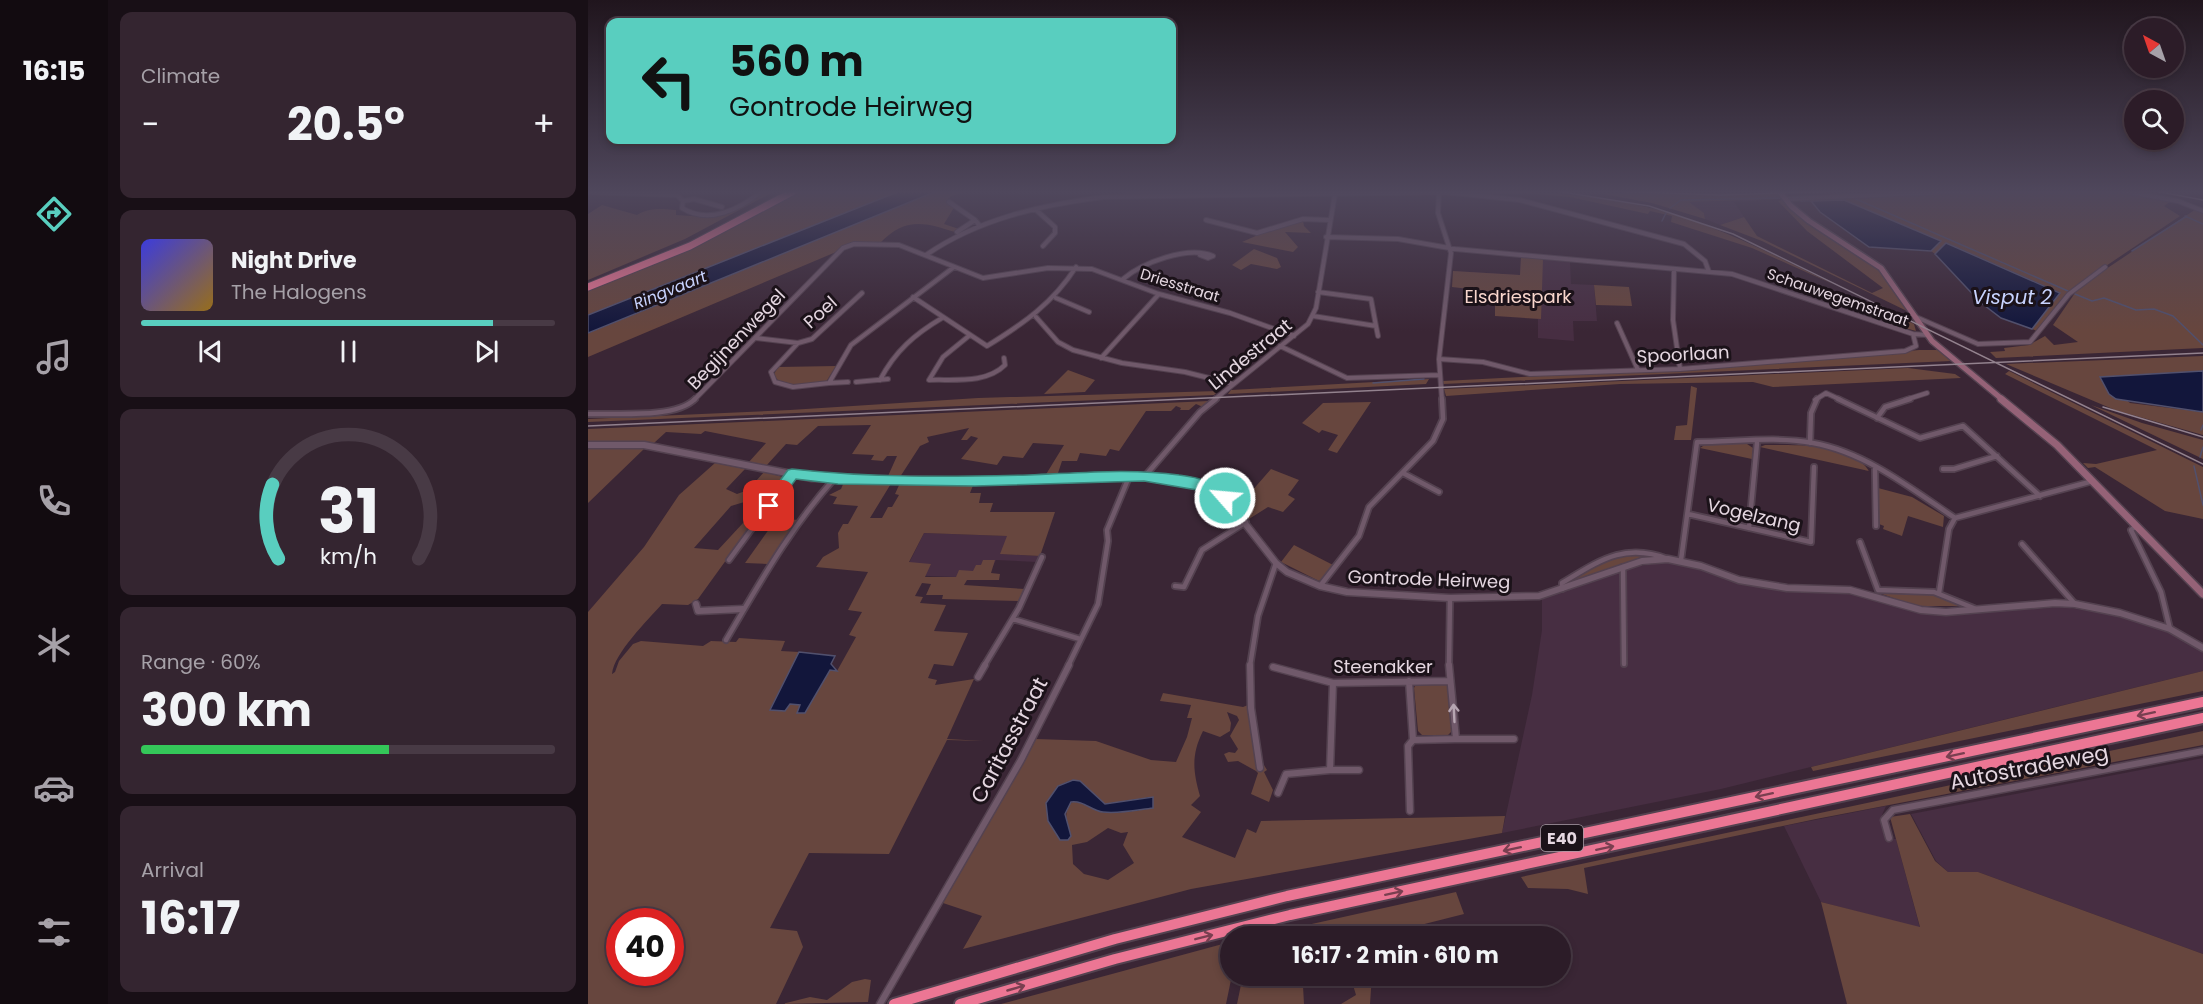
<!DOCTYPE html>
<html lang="en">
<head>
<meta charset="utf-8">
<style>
  :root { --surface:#2c1c28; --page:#342530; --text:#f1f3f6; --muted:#a6a1a8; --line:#483a45; --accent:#59cebf }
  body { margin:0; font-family:Poppins,sans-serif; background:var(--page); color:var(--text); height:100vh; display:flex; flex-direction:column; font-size:22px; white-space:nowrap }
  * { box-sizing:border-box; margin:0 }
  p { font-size:20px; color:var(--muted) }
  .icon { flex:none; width:33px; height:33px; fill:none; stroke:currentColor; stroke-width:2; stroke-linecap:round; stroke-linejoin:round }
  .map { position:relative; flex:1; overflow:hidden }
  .side { display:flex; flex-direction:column; gap:12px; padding:12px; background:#180f16; width:480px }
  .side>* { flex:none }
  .top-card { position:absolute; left:18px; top:18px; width:570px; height:126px; border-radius:12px; box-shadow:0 3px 9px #0003,0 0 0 2px var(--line); background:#59cebf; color:#111; overflow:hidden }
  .needle { width:39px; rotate:320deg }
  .tools { position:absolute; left:1536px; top:18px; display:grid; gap:12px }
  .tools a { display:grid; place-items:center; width:60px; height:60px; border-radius:50%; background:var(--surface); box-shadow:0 3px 9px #0003,0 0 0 2px var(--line); font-size:30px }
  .speed { position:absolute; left:18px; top:908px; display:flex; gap:12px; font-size:30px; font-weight:700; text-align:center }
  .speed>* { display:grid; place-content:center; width:78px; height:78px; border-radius:50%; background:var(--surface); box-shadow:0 3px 9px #0003,0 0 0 2px var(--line); line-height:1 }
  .speed .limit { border:9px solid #d22; background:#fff; color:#111 }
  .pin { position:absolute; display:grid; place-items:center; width:51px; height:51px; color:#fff; margin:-26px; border-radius:12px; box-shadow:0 3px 9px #0006 }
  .me { position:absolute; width:66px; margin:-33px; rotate:297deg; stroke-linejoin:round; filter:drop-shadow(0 0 4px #0008) }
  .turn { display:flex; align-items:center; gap:21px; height:126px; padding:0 24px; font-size:27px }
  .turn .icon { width:78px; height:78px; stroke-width:2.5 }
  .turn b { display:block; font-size:42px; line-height:51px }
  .big { font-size:45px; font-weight:700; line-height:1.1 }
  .side .tile { flex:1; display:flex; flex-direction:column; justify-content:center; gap:9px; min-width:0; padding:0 21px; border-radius:12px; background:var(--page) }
  .side .dial { align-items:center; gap:0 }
  .dial svg { height:156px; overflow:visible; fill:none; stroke:var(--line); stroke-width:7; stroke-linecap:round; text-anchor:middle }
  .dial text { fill:var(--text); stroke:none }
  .song { display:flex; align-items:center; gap:18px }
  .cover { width:72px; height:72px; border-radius:9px; background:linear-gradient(135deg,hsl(240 70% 55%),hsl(40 70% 35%)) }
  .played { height:6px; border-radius:3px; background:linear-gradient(90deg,var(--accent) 85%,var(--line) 85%) }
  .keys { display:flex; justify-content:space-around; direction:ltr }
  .heat { display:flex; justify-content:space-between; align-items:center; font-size:33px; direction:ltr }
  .charge { height:9px; border-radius:4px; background:linear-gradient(90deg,#34c759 60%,var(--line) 0) }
  .trip { position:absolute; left:632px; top:926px; width:351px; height:60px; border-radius:30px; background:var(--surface); box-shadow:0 3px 9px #0003,0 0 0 2px var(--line); font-weight:700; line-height:60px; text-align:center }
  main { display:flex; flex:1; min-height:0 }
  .menu { display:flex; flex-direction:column; width:108px; justify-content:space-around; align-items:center; background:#120b10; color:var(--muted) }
  .menu .icon { width:42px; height:42px }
  .menu .on { color:var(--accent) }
  .menu b { font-size:27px; color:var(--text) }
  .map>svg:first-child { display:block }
  .built { fill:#472e42 }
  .green { fill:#67463e; fill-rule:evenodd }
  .water { fill:#12163b; stroke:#51506d; stroke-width:1.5 }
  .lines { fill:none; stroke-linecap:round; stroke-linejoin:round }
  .stream { stroke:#51506d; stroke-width:1.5 }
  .minor-far2-casing { stroke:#544250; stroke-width:6 }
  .minor-far1-casing { stroke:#544250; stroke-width:8 }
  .minor-casing { stroke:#544250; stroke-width:9 }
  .tertiary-casing { stroke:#544250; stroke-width:9 }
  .secondary-far1-casing { stroke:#544250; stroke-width:8 }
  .secondary-casing { stroke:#544250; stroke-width:10 }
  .motorway-far1-casing { stroke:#544250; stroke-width:9 }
  .motorway-casing { stroke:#544250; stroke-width:14 }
  .minor-far2 { stroke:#70596a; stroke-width:4 }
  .minor-far1 { stroke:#70596a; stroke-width:4.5 }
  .minor { stroke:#70596a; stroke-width:6 }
  .tertiary { stroke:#70596a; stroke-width:6 }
  .secondary-far1 { stroke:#956277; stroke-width:5 }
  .secondary { stroke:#956277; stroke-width:7 }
  .motorway-far1 { stroke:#ec7694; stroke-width:7 }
  .motorway { stroke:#ec7694; stroke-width:10 }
  .rail { stroke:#93828e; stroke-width:1.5 }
  .oneway { stroke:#b6a5b1 }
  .oneway2 { stroke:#793f50 }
  .route { fill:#59cebf; stroke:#3a867c; stroke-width:1.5 }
  .labels { text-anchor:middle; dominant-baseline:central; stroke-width:6; stroke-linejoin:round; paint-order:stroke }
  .far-street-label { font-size:15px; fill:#e5d7e1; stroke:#1b1219 }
  .far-water-label { font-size:16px; font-style:italic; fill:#c8d3fe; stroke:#1b1219 }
  .shield { fill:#1b1219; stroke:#a89ca5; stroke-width:1.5 }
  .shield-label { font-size:16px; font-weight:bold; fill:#e5d7e1 }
  .park-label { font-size:18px; fill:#f8d6cd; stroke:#1b1219 }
  .street-label { font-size:18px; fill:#e5d7e1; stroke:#1b1219 }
  .water-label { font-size:20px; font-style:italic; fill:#c8d3fe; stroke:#1b1219 }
  .near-street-label { font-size:21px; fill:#e5d7e1; stroke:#1b1219 }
</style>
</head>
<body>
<main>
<nav class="menu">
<b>16:15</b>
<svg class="icon on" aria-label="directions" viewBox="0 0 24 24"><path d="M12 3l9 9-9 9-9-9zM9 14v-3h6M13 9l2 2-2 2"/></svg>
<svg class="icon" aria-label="music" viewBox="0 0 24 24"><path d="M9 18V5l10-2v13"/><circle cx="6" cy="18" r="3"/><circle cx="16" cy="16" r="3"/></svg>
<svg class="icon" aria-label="phone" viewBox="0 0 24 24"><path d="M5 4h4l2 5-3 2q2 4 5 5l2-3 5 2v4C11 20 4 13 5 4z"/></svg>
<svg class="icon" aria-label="climate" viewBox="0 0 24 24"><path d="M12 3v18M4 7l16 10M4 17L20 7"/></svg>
<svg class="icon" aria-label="car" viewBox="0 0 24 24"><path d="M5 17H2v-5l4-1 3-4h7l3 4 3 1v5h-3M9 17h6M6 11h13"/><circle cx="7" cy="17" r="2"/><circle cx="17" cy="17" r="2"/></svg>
<svg class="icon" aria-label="filters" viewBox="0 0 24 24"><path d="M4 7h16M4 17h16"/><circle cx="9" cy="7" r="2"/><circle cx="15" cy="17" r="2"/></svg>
</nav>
<section class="side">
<div class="tile"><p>Climate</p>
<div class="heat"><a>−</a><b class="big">20.5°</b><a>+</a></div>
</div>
<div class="tile">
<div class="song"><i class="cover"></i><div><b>Night Drive</b><p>The Halogens</p></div></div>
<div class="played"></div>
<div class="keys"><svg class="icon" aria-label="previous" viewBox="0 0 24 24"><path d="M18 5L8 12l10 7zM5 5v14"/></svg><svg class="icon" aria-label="pause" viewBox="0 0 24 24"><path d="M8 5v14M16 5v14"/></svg><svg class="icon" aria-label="next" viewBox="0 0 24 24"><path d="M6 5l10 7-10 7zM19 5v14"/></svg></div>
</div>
<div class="tile dial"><svg viewBox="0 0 100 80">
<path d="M14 69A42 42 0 1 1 86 69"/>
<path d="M14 69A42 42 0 0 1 11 31" stroke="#59cebf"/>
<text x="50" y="56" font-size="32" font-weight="700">31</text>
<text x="50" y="72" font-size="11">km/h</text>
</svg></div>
<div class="tile"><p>Range · 60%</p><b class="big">300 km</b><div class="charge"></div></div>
<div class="tile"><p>Arrival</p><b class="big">16:17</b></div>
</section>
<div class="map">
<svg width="1615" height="1004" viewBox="0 0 1615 1004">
  <rect width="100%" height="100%" fill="#3a2635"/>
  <path class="built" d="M1193,199L1146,202L1156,217L1132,225L1117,219L1116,213L1100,202Z
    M933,257L982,262L983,284L1006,285L1009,321H985L986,341L950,338V319L931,317L930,293L883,290V286L865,271L932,275Z
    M336,533L420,536L413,554L452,556L449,562L408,560L405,566L368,577L315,575Z
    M1080,562L1114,569L1151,583L1202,592L1257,593L1289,598L1346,615L1476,607L1526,615L1581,632L1615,650V671L1133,789L914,833L944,695L954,630V598L1045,567Z
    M1615,758V954L1390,872H1360L1348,861L1323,814Z
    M1298,806L1294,815L1297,839H1308L1332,928L1233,902L1196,826Z"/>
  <path class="green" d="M178,191H187L97,239L0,280V214L14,205L49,215C62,207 74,209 88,210V215L120,217L145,211Z
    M213,191H312L0,315V290L104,248Z
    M349,191H381L363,196L359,201L367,206L356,224L371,229L367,232C336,222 317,217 292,243L263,242L248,252L0,357V333Z
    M537,191H726L751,192L536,195Z
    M860,191C924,191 987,191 1050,205C1120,220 1184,254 1247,285L1164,248L1083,222L1084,216L1062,211L1060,214L982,197L937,193L895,195Z
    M1392,191H1524L1590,201H1583L1576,206L1592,216L1515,268L1518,269L1608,209L1615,211V348L1408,358L1402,352L1417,351L1416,348L1441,345L1457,336L1466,345L1490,342L1465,325L1487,293H1479L1449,331L1444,329L1471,292L1359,243L1347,254L1343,251L1353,241L1256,200H1222Z
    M1010,193L1190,194L1193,199L1101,202L1116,213L1117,219L1064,203Z
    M1194,200L1219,224L1289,268L1319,311L1174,241L1132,225L1156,217L1169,236L1284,293L1295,288L1219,231L1190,201Z
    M715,221L716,226L723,233L697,232L710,247L705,252L654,242L690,226Z
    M666,249L689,258L693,267L689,269L663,264L653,270L644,265Z
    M933,257L955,259L953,319L907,316V292L864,287L865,271L932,275Z
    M1006,285L1041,287L1044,306L1008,305Z
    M1287,305L1326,324L1328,331L1299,323Z
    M1331,350H1350L1363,361L855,384V381L1182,364Z
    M1615,356V371L1513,378L1542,403L1615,412V435L1527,410L1418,364Z
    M248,366L238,382C224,383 192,393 186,374L190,367Z
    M1320,368L1367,374L1373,378L1185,387L1165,382L1032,384L858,396L856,389Z
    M480,370L507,380L497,392L456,394Z
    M1421,371L1615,467V519L1577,511L1507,467L1500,468L1495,463L1508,464L1569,450L1417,374Z
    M841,379L838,384L640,394L643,390Z
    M1103,386L1109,388L1103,440H1086L1088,426L1099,425Z
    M630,391L626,395L0,422V419L202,410L390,398Z
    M621,401L615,407L608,404L601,410H592L593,408L588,406L583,411H558L531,451L522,449L518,456L492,453L489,461H474L469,476H457L476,445L445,443L435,458L415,456L409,465L373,459L390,438L383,436L379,440H373L381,428L339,437L341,442L332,446L312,477L300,476L309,456H299L295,461L283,460L286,455L264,454L283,425L230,426L209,445L198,444L178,466L160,463L178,443L117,431L113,434L78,432L66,443L0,441V429Z
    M783,402L749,453L740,450L750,435L734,430L731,433L714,423L735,403Z
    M1503,405L1554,423L1615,440V459Z
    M1118,444H1159L1165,448L1164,459L1112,448Z
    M1177,445C1207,445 1263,442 1281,471L1172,447Z
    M32,447L57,448L0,503V448Z
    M127,463L157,469L138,489L149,494L160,490L176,472L195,477L173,497L143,506L106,548L130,550L168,509H175L110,599L100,605L74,604C60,620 26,653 24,674L27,672L31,661L45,644L53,641L115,646L123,641L148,642L151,638L197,641L193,651L211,652L182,709L202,704L213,705L242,670L249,671L268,637L261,635L274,612L260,610L280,572L228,567L235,557L251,548L250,533L255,524H260L270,506L245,504L249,497L241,495L253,489L256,482H304L282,518H294L300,507H304L311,495L307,494L312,483H386L382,493H393L391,503H405L402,512H467L452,556L412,554L419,536L336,533L321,562L343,564L337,577H368L371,570L385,571L388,565H393L395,560H407L403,573L412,574L411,580H379L376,585L437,589L430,601L354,599L355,595H338L343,584L334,583L327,596L335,597L332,603L358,605L346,631L380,633L365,666L346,664L340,678L349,680L347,685L386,679L359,739L396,741L359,740L301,854L221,853L182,928L209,931L215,947L188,1004H0V612L56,547L91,495ZM32,921H82V972H32Z
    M683,469L711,480L700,495L707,499L695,512L680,507L661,519L649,508Z
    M1290,488L1324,497L1356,516L1355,527L1320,516L1314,536L1295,529L1296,526L1291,524Z
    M189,518L210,520L180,564L157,563Z
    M706,545L747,566L731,581L693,562Z
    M1028,554L1063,555L1064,557L983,583L981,581Z
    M1290,591L1353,596L1371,606H1328L1291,593Z
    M1615,671V691L1225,771L1223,767Z
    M858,683L862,686L864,731L860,735H834L830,731L826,688L828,684Z
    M575,693L655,707L660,705L665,747L679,770L676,772L685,790L681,802L663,794L670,773L668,771L650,761L640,762L636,754L641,752L647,753L650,749L642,736L651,720L649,716L639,712L643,723L642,731L632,737L615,731C603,755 605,771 612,796L603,805L613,812L594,837L647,858L659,829L668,833L673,821L917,816L914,833L603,889L375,949L394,916L355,903L448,739L508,741L563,760L588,762L599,737L604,718H599L603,705L572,701ZM481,781H492L517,804L564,797L565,808L517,812L486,801L479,806L478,820L458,803L470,786ZM520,828L533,833L540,832L535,845L546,863L520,880L496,874L485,864L484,845L499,842Z
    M1615,731V745L1228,819L996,868L1000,894L980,889L940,888L933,877Z
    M1322,814L1347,861L1360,872H1390L1615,954V1004H1259L1233,902L1332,927L1302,817Z
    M868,892L876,914L789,936H670Z
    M642,942L644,975L638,1004H413Z
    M655,975H755L715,986L716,1004H649Z
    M762,975H784L782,1004H753L768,995Z
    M277,979L283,980L280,1002L194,1004L222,997L239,1000L264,982Z"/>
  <path class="water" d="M312,191H349L0,333V315Z
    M1256,200L1353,241L1343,251L1281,247L1232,212L1223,201Z
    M1358,243L1472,293L1444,329L1413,318L1392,302L1347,254Z
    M1615,371V412L1528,399L1521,394L1512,377Z
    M211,652L247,656L243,664L249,671L242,670L217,713H209L212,705L202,704L197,711L182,710Z
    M485,780L492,781L517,804L565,797V808C549,810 531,814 515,812C504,811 495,800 483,802L477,814L483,836L480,840H472L460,821L458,803L470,786Z"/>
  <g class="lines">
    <path class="stream" d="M1261,196L1480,291
      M1213,201L1257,199
      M1082,208L1093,200L1192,198
      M1597,216L1615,224
      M1074,221L1078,213
      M1544,251L1599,216
      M1487,294L1504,301L1516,298L1548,310L1566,309L1585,316L1612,342
      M1613,343L1615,345
      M785,383L836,379
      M1613,430L1615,425
      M1612,457L1615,447
      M1606,466L1615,505"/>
    <g class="minor-far2-casing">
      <path id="minor-far2" d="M851,191L850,213L863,253L851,359L854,400
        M1535,191L1590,201L1615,211
        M0,192L89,195L95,201L94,208C121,225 152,209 174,191
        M1197,199L1378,191
        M95,201L106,199L134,207
        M361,202L387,220
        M447,209L467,227V233L455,246
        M618,220L669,233L715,219L741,220
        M369,232L387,220L392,226
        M738,237L810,239L867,249L1144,274L1325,334L1339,335
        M338,255C390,219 453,205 515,197L857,192L932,200L1096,244L1117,261L1121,272
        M1086,270L1085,320L1092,369
        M535,279C554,263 600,245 625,256L620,258L612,255
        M325,297L399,346C435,324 465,303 488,267
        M468,298L501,312
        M725,316L788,326L783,299L730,292
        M448,317L470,342L485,350L534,363L597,372L645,384
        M1328,317L1390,344L1442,342L1481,294L1517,267
        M1029,323L1050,370
        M788,326L790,336
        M382,335L355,357L341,380C366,379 398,384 417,365L416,358
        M168,338L210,343L183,372L187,382L205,387L241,383L263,345L366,267
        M210,343L224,339L274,293
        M692,346L759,378L851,375
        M513,358L571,294
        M851,359L895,362L942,374L1092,369L1317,351L1328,346L1325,334
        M292,380C307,351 327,334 354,318
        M268,382L300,379
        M241,383L260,382
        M106,400L255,248L266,244L311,245L395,278L460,268L504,269L571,294L642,313L706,336
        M626,400L720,324L728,308L747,194
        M1227,400L1238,393L1253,400
        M1317,400L1339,393"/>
    </g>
    <g class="minor-far1-casing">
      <path id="minor-far1" d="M1250,399L1332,438L1375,426L1452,496
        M0,414C28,413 87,419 107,399
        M1289,418L1297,407L1322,399
        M1222,443L1223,413L1229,399
        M1287,469L1288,526
        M1355,469H1366L1409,456
        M815,473L851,492
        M557,476L612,412L628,399
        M1100,514L1223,542L1226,467
        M1548,526L1543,530L1573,592L1582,629
        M1161,528L1169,443
        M1272,542L1290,590
        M1434,544L1487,604
        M141,560L204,474
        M1093,560L1109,442C1147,442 1187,436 1225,443C1277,452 1324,489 1367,518L1505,481
        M1035,567L1036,664
        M587,586L596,587L614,550L658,522
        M732,586L771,536L781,507L845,441L855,419L854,399
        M974,589V583C1011,561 1036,542 1080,559
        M1290,590L1346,592L1388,609
        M1351,593L1361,529L1367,518
        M425,619L492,639
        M138,640C171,584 202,528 246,479
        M396,666L431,608L454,557
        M480,666L510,604L520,541L519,530L541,477
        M662,666L670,616L688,563
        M861,666L862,598"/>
    </g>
    <g class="minor-casing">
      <path id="minor" d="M662,665L663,708L672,768
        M685,667L745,683L861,681
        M390,677L397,665
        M821,681L825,740
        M868,739H926
        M742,770H771
        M690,793L698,774L742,770L745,683
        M822,811L820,746L825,740L868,739L861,665
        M1301,838L1296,820L1305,810L1615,751
        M292,1004L433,760L481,665"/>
    </g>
    <g class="tertiary-casing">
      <path id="tertiary" d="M0,445H56L224,478L387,481L556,476L594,480L625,489L637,498L688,563L699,572L732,586L759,592L862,598L951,596L1054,561L1080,559L1113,566L1151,580L1199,588L1262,590L1333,610L1358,612L1467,603L1487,604L1532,613L1582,629L1615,648
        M108,604L110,611L155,609"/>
    </g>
    <g class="secondary-far1-casing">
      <path id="secondary-far1" d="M1191,191L1203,206L1221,221L1293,268L1344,341L1415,400"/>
    </g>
    <g class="secondary-casing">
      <path id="secondary" d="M1413,399L1469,445L1615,594"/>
    </g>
    <g class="motorway-far1-casing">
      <path id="motorway-far1" d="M0,287L102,246L206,191"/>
    </g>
    <g class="motorway-casing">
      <path id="motorway" d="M306,1004L527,939L699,896L1615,702
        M372,1004L527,959L702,915L1615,718"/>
    </g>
    <use href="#minor-far2" class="minor-far2"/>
    <use href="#minor-far1" class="minor-far1"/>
    <use href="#minor" class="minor"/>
    <use href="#tertiary" class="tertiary"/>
    <use href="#secondary-far1" class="secondary-far1"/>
    <use href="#secondary" class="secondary"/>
    <use href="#motorway-far1" class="motorway-far1"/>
    <use href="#motorway" class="motorway"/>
    <path class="rail" d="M968,191L1061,206L1145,234L1615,464
      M1021,191L1132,195L1255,191
      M1567,191L1615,200
      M1515,407L1615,437
      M0,426L1615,353"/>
  </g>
  <defs><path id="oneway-shaft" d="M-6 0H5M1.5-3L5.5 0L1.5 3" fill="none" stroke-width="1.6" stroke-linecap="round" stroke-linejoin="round" transform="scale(1.5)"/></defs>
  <use class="oneway" href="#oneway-shaft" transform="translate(866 713) rotate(-93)"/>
  <g class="oneway2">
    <use href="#oneway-shaft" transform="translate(1558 714) rotate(168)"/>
    <use href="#oneway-shaft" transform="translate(1367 755) rotate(168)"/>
    <use href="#oneway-shaft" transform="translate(1176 795) rotate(168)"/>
    <use href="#oneway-shaft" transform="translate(1017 848) rotate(-12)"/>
    <use href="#oneway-shaft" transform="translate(924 849) rotate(168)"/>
    <use href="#oneway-shaft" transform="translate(806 893) rotate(-12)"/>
    <use href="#oneway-shaft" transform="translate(616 937) rotate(-14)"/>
    <use href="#oneway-shaft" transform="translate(428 988) rotate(-16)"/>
  </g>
  <linearGradient id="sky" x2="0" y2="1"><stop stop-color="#20151d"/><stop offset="0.58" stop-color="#4f475c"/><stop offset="1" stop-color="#4f475c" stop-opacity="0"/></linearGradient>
  <rect width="1615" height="331" fill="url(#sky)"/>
  <path class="route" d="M204,469C283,478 362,477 441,475C491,473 542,468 591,475C608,477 635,483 644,498L637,503L615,491L556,481L387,486L250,484L208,479L186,509H176V502L200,470Z"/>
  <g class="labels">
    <g class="far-street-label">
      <text transform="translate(592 285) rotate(17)">Driesstraat</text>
      <text transform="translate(1250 297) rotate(19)">Schauwegemstraat</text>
    </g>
    <g class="far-water-label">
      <text transform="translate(82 290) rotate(-22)">Ringvaart</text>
    </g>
    <rect class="shield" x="953" y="825" width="42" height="26" rx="4.5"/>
    <g class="shield-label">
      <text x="974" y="838">E40</text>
    </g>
    <g class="park-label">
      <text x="930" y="296">Elsdriespark</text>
    </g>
    <g class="street-label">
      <text transform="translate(232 312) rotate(-42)">Poel</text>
      <text transform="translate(148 339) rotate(-46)">Begijnenwegel</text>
      <text transform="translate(662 354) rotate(-39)">Lindestraat</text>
      <text transform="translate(1095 354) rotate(-3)">Spoorlaan</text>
      <text transform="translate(1166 515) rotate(13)">Vogelzang</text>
      <text transform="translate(841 579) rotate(2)">Gontrode Heirweg</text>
      <text x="795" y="666">Steenakker</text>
    </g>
    <g class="water-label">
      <text x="1424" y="297">Visput 2</text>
    </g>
    <g class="near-street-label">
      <text transform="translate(421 740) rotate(-62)">Caritasstraat</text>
      <text transform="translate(1441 767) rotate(-11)">Autostradeweg</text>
    </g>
  </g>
</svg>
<div class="tools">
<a><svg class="needle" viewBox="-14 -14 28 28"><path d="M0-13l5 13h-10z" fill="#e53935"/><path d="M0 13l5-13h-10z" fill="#a6a1a8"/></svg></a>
<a><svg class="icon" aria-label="search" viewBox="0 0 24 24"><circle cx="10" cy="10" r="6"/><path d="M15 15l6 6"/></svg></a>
</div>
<div class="speed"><div class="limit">40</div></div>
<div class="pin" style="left:181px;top:506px;background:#d93025"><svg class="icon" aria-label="arrive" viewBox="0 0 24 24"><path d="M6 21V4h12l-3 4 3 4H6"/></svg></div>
<svg class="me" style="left:637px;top:498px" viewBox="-20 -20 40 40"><circle r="17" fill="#59cebf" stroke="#fff" stroke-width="3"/><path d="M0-11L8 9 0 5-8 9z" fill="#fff"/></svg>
<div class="trip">16:17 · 2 min · 610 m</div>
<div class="top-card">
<div class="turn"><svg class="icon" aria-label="left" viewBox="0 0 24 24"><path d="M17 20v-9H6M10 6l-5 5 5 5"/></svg><div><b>560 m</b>Gontrode Heirweg</div></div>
</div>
</div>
</main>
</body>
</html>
